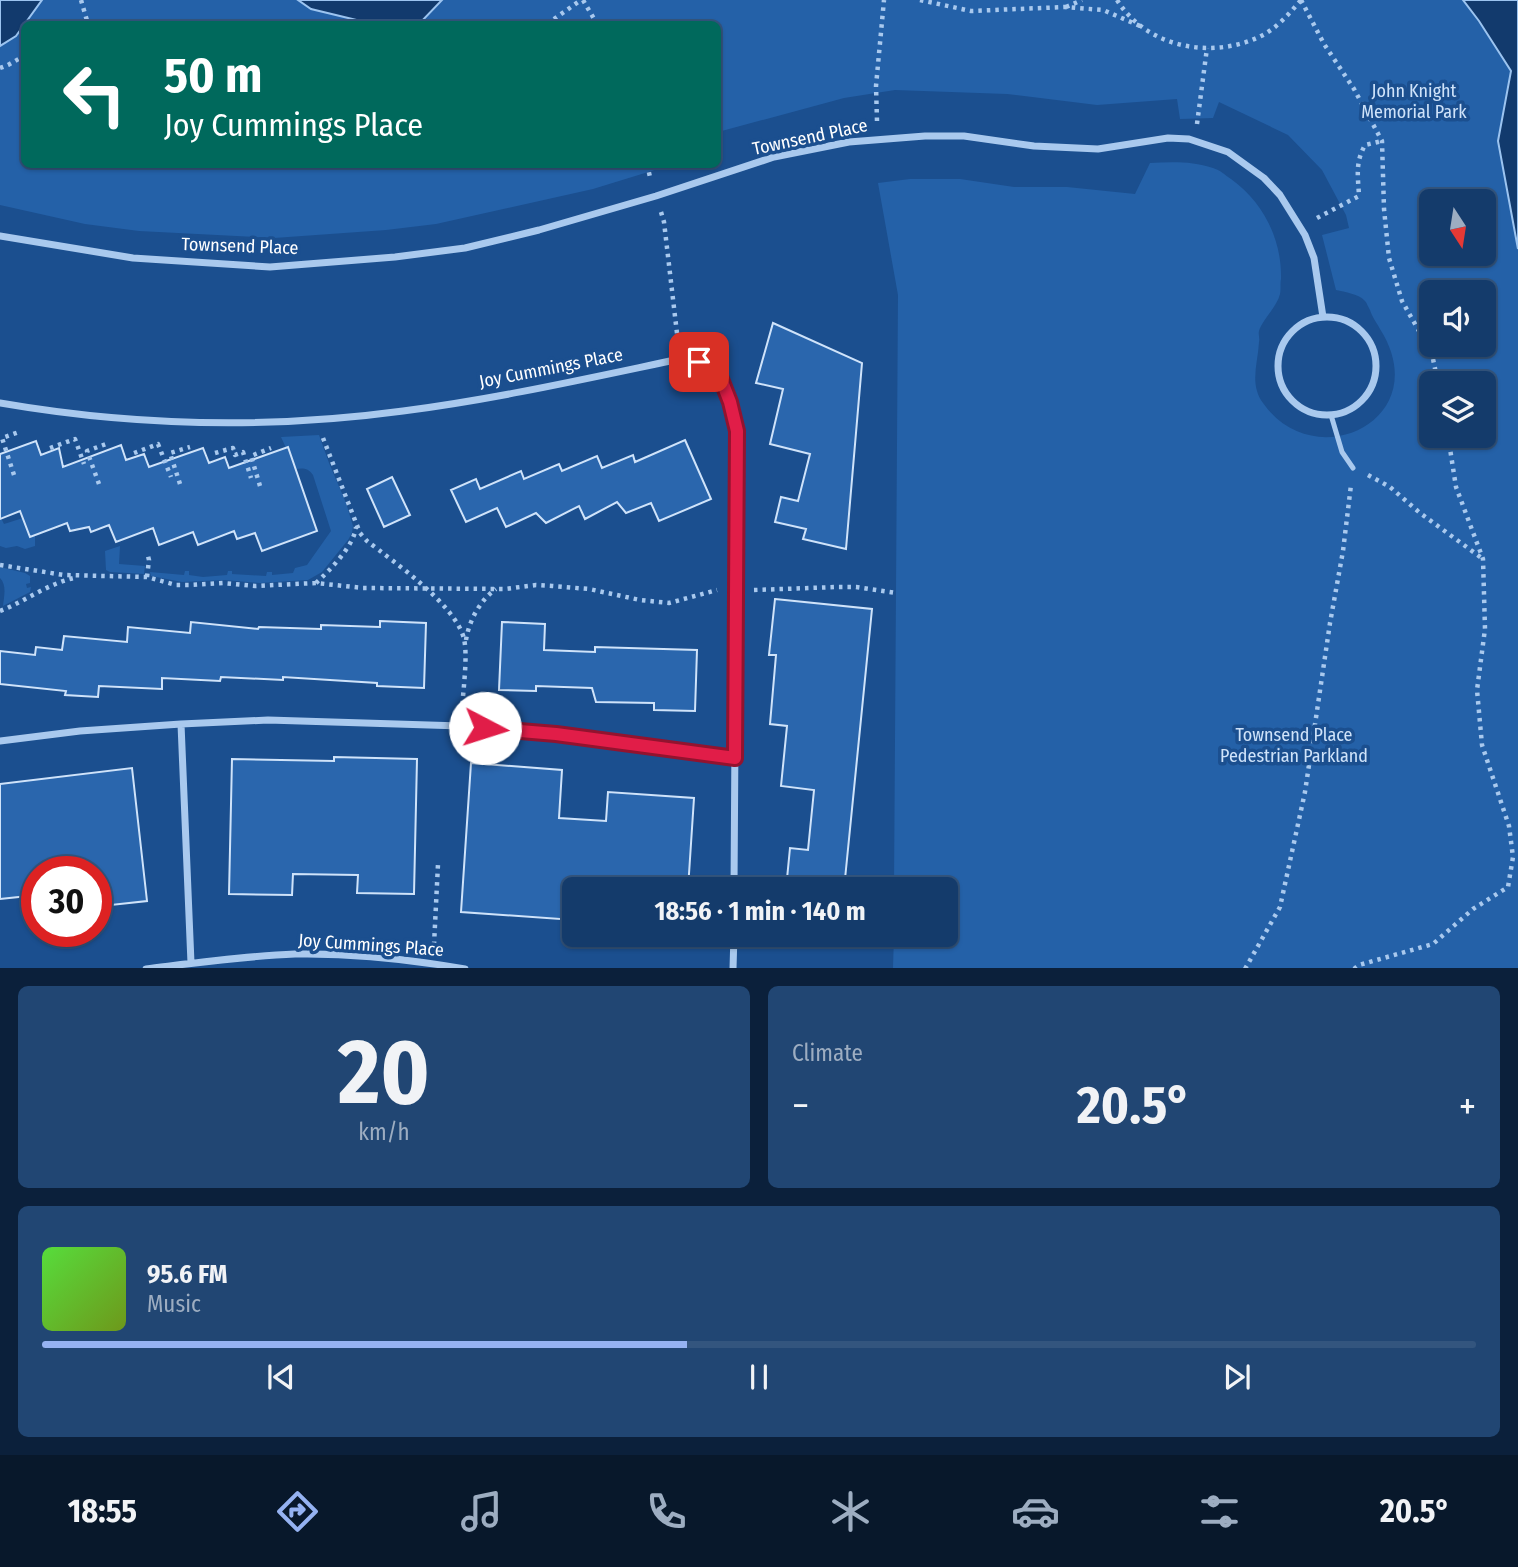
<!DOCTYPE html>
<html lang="en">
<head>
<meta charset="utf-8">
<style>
  :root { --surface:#143b6b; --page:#214673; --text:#f1f3f6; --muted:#9dadc1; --line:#33557e; --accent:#95b2f1 }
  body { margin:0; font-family:"Fira Sans Condensed",sans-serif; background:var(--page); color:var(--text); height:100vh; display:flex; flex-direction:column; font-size:26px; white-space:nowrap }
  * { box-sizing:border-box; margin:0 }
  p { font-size:23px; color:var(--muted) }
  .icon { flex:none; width:38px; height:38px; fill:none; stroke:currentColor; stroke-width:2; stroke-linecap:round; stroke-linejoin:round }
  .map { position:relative; height:968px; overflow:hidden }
  .sheet { display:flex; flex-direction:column; gap:18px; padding:18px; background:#0b203b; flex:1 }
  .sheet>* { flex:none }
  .top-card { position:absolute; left:21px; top:21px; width:700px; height:147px; border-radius:10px; box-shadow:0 2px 5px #0004,0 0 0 2px var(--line); background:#00695c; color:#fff; overflow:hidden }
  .needle { width:46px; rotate:168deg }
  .tools { position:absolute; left:1419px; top:189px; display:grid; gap:14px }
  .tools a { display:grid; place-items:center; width:77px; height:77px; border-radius:10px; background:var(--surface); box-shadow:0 2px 5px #0004,0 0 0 2px var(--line); font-size:35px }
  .speed { position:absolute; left:21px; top:856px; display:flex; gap:14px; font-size:35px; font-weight:700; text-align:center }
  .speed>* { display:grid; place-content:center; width:91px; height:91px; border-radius:50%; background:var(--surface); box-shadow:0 2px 5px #0004,0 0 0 2px var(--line); line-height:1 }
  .speed .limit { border:10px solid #d22; background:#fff; color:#111 }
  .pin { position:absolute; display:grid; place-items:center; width:60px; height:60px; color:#fff; margin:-30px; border-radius:14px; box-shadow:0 4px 10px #0006 }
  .me { position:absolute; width:77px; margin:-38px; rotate:95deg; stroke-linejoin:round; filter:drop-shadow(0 0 5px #0008) }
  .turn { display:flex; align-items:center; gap:24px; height:147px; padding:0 28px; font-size:32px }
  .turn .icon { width:91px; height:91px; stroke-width:2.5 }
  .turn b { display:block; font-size:49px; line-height:60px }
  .big { font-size:52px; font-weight:700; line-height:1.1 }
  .sheet .widget { flex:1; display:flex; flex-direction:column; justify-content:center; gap:10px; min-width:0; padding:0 24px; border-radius:10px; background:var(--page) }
  .sheet .dial { align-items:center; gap:0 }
  .dial b { font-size:91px; line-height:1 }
  .song { display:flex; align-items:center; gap:21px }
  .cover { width:84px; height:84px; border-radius:10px; background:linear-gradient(135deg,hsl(110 70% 55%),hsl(80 70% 35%)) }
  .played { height:7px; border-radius:4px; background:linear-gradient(90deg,var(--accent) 45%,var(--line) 45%) }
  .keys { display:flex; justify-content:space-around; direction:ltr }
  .heat { display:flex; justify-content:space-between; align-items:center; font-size:38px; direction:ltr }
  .sheet .tiles { flex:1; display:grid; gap:18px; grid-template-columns:1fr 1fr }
  .widget:last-child { grid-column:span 2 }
  .trip { position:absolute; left:562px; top:877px; width:396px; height:70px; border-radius:10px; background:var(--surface); box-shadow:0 2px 5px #0004,0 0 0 2px var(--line); font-weight:700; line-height:70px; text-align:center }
  .tabs { display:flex; height:112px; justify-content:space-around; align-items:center; background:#08182b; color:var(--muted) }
  .tabs .icon { width:49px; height:49px }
  .tabs .current { color:var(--accent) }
  .tabs b { font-size:32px; color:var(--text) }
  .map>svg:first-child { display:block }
  .green { fill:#2461a8; fill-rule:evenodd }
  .water { fill:#123a6d; stroke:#9cc4f0; stroke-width:2 }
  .building { fill:#2a66ad; stroke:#cfe3fa; stroke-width:2 }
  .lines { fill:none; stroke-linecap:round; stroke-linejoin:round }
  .path { stroke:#a9c9ee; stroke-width:4.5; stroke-dasharray:3.5 5; stroke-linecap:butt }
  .service { stroke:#a9c9ee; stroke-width:5 }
  .minor { stroke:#a9c9ee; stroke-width:7 }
  .route-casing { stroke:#92132f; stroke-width:18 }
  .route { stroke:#e11d48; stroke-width:12 }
  .labels { text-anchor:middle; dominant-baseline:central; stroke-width:7; stroke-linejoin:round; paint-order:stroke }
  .park-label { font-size:18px; fill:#cfe3fa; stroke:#1b4f8f }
  .street-label { font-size:18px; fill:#fff; stroke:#1b4f8f }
</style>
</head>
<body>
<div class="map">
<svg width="1518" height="969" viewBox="0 0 1518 969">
  <rect width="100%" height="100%" fill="#1b4f8f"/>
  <path class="green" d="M0,0H1474L1518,43V968H893L894,935L945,934V889H894L898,295L878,183L910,179H960L1014,187H1067L1135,194L1150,163C1172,162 1192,161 1213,168C1220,170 1225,175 1231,179C1263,202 1282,239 1281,279C1280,283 1281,290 1280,294C1277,307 1262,320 1259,331C1258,335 1260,338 1259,342C1258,363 1249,384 1263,403C1315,478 1437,419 1380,329C1377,323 1372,317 1370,310C1368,307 1367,303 1365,301C1359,294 1345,292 1336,290L1322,235L1349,228L1346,215L1322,170L1288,135L1219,102L1213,118L1180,119L1177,99L1097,105L1007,94L895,90L844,98L718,132V24H24V164L671,165L593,189L436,224L386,230L274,238L139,231L85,224L0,205ZM1432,201H1484V254H1432ZM1432,292H1484V345H1432ZM1432,383H1484V436H1432Z
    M319,435L329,463L346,503L353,526L352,533L348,540L322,572L308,580L260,583L225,580L182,582L151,576L150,572L184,575L185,571H189V575L203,577L227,575L228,571H232V574L266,576L267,572H272V575L293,573L295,568L307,565L331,531L313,475C308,468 304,468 295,469L288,448H286L281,437Z
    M1,518L4,524L23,518L30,537L35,535V546L25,549L17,546L6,548L0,546V519Z
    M120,546L119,564L145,566L144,574L110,572L106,570L105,551Z
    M0,567L25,573L30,576V583L26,584L27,588L31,587L30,592L3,606C4,596 7,585 0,578Z"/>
  <path class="water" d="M0,0H42L16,36L0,46Z
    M298,0H442L419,24H373L311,9Z
    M1463,0H1518V249L1498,141L1511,71L1479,21Z"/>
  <path class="building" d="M773,323L862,363L846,549L803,539L806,529L775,522L781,497L798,501L810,454L770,444L783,389L756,383Z
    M685,440L711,499L659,521L651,503L626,513L617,502L585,519L579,506L546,523L536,513L506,527L497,508L466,522L451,490L476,479L480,489L521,471L524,479L559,464L562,471L597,456L602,468L633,455L635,462Z
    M36,441L41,455L59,448L63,467L121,445L126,460L144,454L149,467L203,448L209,463L225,457L229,468L288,447L317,531L262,551L255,533L237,539L234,531L198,545L193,532L159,545L153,528L116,542L109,525L91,532L89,527L70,531L67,523L30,537L20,511L0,519V454Z
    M392,477L410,515L384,527L367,489Z
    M775,599L872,609L844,889H786L790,848L808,850L814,790L781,786L787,726L770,724L776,655H769Z
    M380,621L426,623L424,688L377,686V683L283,677V680L221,677L220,681L162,678V689L99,686L98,697L65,695L66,691L0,684V651L35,655L36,647L62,650L64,636L127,642L128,627L190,633L191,622L258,629L259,627L321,629V625L380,627Z
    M502,622L545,624L544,650L595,652V647L697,650L695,711L654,710V703L596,702L592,688L536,686V691L499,690Z
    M334,757L417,759L414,894L357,893L358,875L293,874L292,895L229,894L232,759L334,761Z
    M471,763L562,770L559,818L606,821L608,792L694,798L688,889H574V920L461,912Z
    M132,768L147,901L102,906L100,884H96V872H37V895L0,899V784Z"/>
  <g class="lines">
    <path class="path" d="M81,0L88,24
      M583,0L597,24
      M920,0L971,11L1065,7L1103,10L1140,26
      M1117,0C1147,48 1212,60 1261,36C1277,28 1289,14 1301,0
      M1301,0L1324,44L1354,89L1382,141L1384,209L1389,258L1402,301L1432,354L1438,383
      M1066,7L1082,0
      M547,24L581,0
      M0,68L8,65L24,56
      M877,121L876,86L884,0
      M1197,124L1207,48
      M647,164L650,177
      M661,212L664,222L678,342
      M1317,218L1359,196C1358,176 1355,163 1365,145L1382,141
      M323,438L360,533L367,541C394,562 456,605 464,639C468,656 463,691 462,710
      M50,448L75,439L84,464
      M134,453L158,444L171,477
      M215,453L233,448L235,455L243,452L251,478
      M14,475L2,438L19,432
      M1368,475L1390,487L1420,513L1483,559
      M99,484L87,451L106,444
      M180,484L170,453L190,447
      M260,486L251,456L271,448
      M0,565L64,575L147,577L176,585H190L223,583L255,586L316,583L363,588L505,589L536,585L552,586L589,589L640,600L669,603L717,590
      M147,577L149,560L147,552
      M316,583C330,570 354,546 356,527
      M754,590L837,587H856L896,593
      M0,611C26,601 47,584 74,578
      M466,640C469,621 480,600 496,589
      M434,945L438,864
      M1245,969L1280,907L1305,792L1330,623L1343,551L1351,485
      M1354,969L1359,965L1433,944L1473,909L1508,887L1513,857L1509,826L1482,745L1477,690L1485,629L1483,559L1456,487L1448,436"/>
    <path class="service" d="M1331,415L1342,452L1353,468"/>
    <path class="minor" d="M0,236L133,258L270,267L395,257L465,248L539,230L656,196L774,157L849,142L925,136H964L1034,146L1098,149L1168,138L1189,139L1228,152L1264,178L1280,195L1305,235L1314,258L1323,317
      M1278 366a49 49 0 1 1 98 0a49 49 0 1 1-98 0Z
      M0,403C133,426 270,429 403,411C496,399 589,378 680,359C686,359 692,360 697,361C726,370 731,406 737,431L734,889
      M181,724L191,963
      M0,741L80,731L181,724L268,720L461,726L556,734L735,758
      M146,969C195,963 245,956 295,954C351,953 409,959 465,969
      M733,969L734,934"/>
  </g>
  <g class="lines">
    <g class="route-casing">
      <path id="route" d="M485,728L556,734L735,758L737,431L730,402L719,374L699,362"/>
    </g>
    <use href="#route" class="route"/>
  </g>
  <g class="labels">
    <g class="park-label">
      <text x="1414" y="91">John Knight<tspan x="1414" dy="21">Memorial Park</tspan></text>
      <text x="1294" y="735">Townsend Place<tspan x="1294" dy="21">Pedestrian Parkland</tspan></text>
    </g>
    <g class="street-label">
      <text transform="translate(810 137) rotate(-12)">Townsend Place</text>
      <text transform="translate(240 246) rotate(2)">Townsend Place</text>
      <text transform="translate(551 368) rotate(-11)">Joy Cummings Place</text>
      <text transform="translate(371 945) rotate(4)">Joy Cummings Place</text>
    </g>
  </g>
</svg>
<div class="tools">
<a><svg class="needle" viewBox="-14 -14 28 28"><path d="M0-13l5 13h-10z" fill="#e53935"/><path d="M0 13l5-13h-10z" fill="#9dadc1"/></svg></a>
<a><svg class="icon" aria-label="sound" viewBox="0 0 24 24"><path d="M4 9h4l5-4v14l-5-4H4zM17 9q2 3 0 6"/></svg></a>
<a><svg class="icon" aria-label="layers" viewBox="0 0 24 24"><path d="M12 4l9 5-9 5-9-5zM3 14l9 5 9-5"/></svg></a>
</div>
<div class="speed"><div class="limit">30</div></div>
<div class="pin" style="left:699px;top:362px;background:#d93025"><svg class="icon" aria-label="arrive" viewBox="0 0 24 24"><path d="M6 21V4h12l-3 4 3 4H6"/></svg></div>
<svg class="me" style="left:485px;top:728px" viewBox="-20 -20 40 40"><circle r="19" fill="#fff"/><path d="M0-13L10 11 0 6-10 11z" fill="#e11d48"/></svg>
<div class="trip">18:56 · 1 min · 140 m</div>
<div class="top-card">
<div class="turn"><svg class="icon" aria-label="left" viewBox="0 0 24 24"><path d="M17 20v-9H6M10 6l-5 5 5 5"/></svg><div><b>50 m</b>Joy Cummings Place</div></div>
</div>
</div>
<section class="sheet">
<div class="tiles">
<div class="widget dial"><b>20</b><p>km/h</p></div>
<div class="widget"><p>Climate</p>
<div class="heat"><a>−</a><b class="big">20.5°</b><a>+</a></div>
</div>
<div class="widget">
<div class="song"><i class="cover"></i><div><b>95.6 FM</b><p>Music</p></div></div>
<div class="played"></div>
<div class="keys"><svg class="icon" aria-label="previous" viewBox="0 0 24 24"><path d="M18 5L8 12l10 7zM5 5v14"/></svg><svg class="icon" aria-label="pause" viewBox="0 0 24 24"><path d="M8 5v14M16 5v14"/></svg><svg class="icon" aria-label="next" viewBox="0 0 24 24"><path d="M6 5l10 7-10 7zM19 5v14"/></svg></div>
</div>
</div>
</section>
<nav class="tabs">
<b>18:55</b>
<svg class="icon current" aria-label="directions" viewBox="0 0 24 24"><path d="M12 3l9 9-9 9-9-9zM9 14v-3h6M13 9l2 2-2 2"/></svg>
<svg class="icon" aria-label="music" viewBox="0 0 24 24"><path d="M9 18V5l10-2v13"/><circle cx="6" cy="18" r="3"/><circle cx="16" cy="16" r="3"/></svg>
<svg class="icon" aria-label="phone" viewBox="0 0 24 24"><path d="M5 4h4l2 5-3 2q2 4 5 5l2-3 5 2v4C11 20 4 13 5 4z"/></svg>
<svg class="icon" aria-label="climate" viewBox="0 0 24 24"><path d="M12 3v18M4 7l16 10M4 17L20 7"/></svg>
<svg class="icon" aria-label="car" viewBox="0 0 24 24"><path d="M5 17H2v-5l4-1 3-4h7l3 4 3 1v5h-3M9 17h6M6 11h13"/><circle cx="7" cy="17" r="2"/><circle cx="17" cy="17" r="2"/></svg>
<svg class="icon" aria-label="filters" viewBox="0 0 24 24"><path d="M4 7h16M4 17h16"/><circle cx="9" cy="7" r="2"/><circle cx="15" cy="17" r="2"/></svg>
<b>20.5°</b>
</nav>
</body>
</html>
